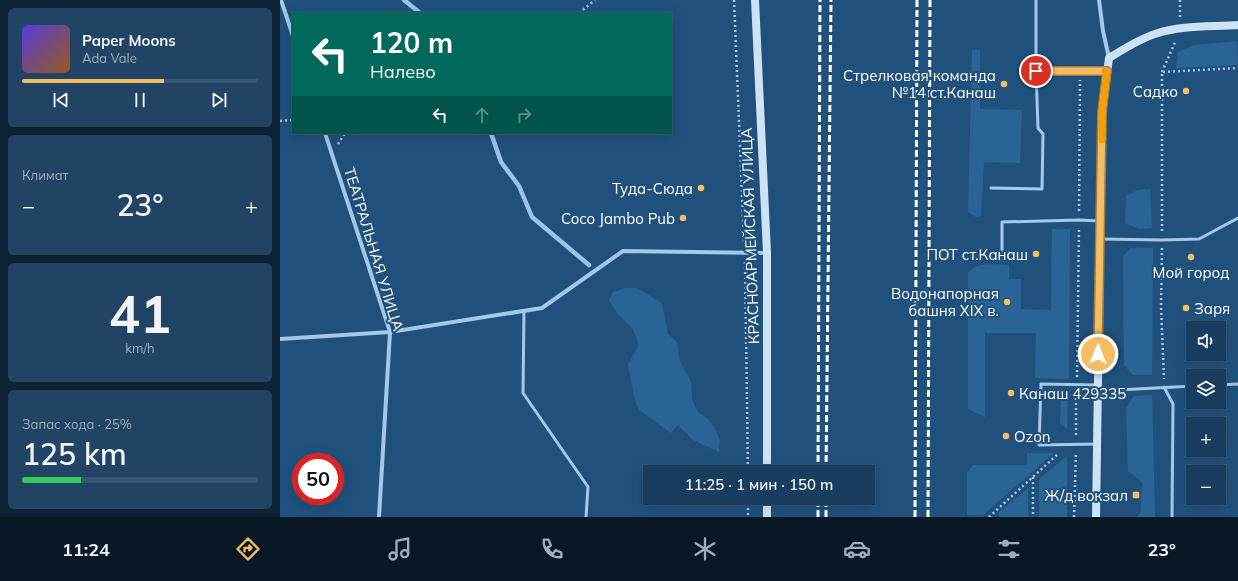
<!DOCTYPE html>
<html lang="ru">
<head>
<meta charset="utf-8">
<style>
  :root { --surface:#183d5e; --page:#214464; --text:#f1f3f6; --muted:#9faebc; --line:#365673; --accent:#f4bd64 }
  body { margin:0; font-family:Mulish,sans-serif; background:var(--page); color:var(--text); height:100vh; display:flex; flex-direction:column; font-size:15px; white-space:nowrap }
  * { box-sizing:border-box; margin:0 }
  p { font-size:13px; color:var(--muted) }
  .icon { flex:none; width:22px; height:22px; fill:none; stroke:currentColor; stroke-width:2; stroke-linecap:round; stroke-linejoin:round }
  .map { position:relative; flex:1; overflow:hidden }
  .drawer { display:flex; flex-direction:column; gap:8px; padding:8px; background:#0d2234; width:280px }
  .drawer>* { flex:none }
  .top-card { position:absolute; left:12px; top:12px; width:380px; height:122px; border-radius:0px; box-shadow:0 4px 16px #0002,0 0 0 1px var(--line); background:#00695c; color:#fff; overflow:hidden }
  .fabs { position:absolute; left:906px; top:321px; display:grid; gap:8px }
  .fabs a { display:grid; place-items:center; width:40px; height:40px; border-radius:0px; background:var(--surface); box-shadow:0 4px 16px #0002,0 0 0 1px var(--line); font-size:20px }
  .speed { position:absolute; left:12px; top:453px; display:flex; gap:8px; font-size:20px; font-weight:700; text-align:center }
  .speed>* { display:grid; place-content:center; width:52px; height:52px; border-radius:50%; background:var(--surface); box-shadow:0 4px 16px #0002,0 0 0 1px var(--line); line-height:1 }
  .speed .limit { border:6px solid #d22; background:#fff; color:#111 }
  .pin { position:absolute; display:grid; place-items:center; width:34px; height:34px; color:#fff; margin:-17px; border:2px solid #fff; border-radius:50%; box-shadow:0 1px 4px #0007 }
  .me { position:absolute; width:44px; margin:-22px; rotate:1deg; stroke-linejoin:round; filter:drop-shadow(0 0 3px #0008) }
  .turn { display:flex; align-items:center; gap:14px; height:84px; padding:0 12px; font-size:18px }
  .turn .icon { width:52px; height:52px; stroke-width:2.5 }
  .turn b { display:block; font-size:28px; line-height:34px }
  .lanes { display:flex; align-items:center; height:38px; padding:0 12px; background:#0003; justify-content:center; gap:20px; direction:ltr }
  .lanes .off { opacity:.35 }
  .big { font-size:30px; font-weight:600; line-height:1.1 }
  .drawer .tile { flex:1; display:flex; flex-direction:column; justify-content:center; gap:6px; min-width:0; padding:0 14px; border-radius:6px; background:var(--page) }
  .drawer .dial { align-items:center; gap:0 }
  .dial b { font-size:52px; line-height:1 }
  .song { display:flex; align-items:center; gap:12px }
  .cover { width:48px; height:48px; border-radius:6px; background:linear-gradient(135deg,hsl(250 70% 55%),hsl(30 70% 35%)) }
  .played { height:4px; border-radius:2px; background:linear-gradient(90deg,var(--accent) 60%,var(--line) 60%) }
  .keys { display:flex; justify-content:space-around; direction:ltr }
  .heat { display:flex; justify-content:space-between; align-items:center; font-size:22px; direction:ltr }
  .charge { height:6px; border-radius:3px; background:linear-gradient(90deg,#34c759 25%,var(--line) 0) }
  .trip { position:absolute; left:363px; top:465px; width:232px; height:40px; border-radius:0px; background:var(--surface); box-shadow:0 4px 16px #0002,0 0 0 1px var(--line); font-weight:600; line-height:40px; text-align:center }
  .menu { display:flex; height:64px; justify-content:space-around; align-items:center; background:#0a1826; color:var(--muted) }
  .menu .icon { width:28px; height:28px }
  .menu .on { color:var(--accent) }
  .menu b { font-size:18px; color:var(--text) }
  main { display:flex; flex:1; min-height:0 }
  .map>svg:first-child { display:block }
  .green { fill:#2a6495 }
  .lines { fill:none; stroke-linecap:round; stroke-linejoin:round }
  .stream { stroke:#97c4e8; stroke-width:4.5 }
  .path { stroke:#a3c8e7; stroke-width:2.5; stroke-dasharray:2 3; stroke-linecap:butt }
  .service { stroke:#a3c8e7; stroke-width:3 }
  .minor { stroke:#a3c8e7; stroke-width:4 }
  .secondary { stroke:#cde2f5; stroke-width:8 }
  .rail { stroke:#fff; stroke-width:3; stroke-dasharray:7 3; stroke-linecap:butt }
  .route-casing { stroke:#9f7b41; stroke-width:10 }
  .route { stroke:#f4bd64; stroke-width:7 }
  .slow { stroke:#f59e0b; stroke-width:7 }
  .poi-dot { fill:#f4bd64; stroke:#20517d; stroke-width:1.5 }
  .labels { text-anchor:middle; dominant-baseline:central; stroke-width:4; stroke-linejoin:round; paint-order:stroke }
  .poi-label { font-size:15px; fill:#fff; stroke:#20517d; text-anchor:end }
  .street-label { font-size:15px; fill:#fff; stroke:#20517d }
</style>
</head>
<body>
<main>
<section class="drawer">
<div class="tile">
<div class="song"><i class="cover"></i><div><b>Paper Moons</b><p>Ada Vale</p></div></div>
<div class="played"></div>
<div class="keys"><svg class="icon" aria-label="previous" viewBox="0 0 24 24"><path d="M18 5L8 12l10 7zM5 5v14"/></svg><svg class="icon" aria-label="pause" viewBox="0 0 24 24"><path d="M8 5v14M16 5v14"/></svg><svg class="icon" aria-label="next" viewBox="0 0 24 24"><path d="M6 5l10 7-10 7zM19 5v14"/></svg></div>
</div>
<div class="tile"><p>Климат</p>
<div class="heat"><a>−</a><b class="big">23°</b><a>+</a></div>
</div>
<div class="tile dial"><b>41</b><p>km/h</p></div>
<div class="tile"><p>Запас хода · 25%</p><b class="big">125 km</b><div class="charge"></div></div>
</section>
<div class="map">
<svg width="958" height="517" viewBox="0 0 958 517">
  <rect width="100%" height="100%" fill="#20517d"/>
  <path class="green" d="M957,41L958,65L896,68L898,52L914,45Z
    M692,50H700V109L742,110L740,163L704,162L701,216L696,217L688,212Z
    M870,189L872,228L859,229L845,223L846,196L858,190Z
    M772,229H790L789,379L755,378L756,333H705V417L688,409V273C698,261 715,265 729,265V279H741V309L771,310Z
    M850,248H873L872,375H853L844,365L843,257Z
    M345,288H357L382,303L388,334L397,342L400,362L411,382L412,400L418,412L427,418L434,427L440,440L439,452L413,440L398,425L391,433L359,410L355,400L348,365L358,346L357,338L352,328L337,313L329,300L333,292Z
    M788,394L787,429L780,423L781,398Z
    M872,395L875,517H857L861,512L862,482L848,471L846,408L854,396Z
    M747,453H774L703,515H687V473L693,465H747Z
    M787,456V517H759V479Z
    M748,488V517H719V512Z"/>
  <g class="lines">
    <path class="stream" d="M124,0L140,13
      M211,133L221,162L239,186L252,217L309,265"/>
    <path class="path" d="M454,0L464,243
      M900,0V17
      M299,13L315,0
      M882,72L896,40
      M0,121L13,120
      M58,144L65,133
      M799,211L800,80
      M882,231V72L958,68
      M882,248L881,307L884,379
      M465,262L468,472
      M797,377L799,228
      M796,435V392
      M753,477V517
      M468,498V517
      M709,517L778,454
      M794,517L796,452"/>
    <path class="service" d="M756,0V71H827
      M711,188L762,189L763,134L758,128L756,71
      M821,239L882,240L919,239L958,218
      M722,259V222L799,220L819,221
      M244,311L243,393L308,487L306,517
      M939,385L958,384
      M884,387L893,404L892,517
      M819,391L913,386
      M817,444L759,445L761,384L817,385"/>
    <path class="minor" d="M1,0L13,36
      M819,0L823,31L829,58
      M45,133L110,332L99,517
      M0,339L110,332L262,308L343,251L487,253"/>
    <path class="secondary" d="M475,0L487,253V472
      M487,517V498
      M816,517L822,112L829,58C844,49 859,39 875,34C901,25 931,27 958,25"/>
    <path class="rail" d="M538,472L540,0
      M546,472L551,0
      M538,517V498
      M546,517V498
      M635,517L637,0
      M648,517L650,0"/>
  </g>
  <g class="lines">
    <g class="route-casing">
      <path id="route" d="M756,71H827L822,112L818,354"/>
    </g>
    <use href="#route" class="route"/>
    <path class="slow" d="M822,140V112L827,71H825"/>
  </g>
  <g class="poi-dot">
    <circle cx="724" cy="84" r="4"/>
    <circle cx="906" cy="91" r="4"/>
    <circle cx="421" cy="188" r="4"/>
    <circle cx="403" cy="218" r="4"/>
    <circle cx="756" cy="254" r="4"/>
    <circle cx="911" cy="257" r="4"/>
    <circle cx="727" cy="302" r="4"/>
    <circle cx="906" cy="308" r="4"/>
    <circle cx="731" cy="393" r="4"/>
    <circle cx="726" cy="436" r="4"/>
    <rect x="852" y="491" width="8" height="8" rx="2"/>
  </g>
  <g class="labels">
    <g class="poi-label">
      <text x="716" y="75">Стрелковая команда<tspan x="716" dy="17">№14 ст.Канаш</tspan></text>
      <text x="898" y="91">Садко</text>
      <text x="413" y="188">Туда-Сюда</text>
      <text x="395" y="218">Coco Jambo Pub</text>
      <text x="748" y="254">ПОТ ст.Канаш</text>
      <text x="911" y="272" text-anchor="middle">Мой город</text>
      <text x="719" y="293">Водонапорная<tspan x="719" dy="17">башня XIX в.</tspan></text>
      <text x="914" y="308" text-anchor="start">Заря</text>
      <text x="739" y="393" text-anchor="start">Канаш 429335</text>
      <text x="734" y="436" text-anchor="start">Ozon</text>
      <text x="848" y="495">Ж/д вокзал</text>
    </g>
    <g class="street-label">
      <text transform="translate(470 236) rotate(-92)">КРАСНОАРМЕЙСКАЯ УЛИЦА</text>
      <text transform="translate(94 249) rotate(73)">ТЕАТРАЛЬНАЯ УЛИЦА</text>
    </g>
  </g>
</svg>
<div class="fabs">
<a><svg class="icon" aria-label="sound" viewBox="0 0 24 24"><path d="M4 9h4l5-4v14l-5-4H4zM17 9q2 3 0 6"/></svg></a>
<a><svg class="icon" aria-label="layers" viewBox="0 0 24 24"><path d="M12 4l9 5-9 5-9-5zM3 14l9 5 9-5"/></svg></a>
<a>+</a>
<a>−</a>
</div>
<div class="speed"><div class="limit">50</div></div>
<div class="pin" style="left:756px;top:71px;background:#d93025"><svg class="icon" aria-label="arrive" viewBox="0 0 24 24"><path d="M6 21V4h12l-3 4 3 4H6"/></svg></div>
<svg class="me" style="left:818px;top:354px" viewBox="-20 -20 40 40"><circle r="17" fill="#f4bd64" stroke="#fff" stroke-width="3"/><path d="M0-11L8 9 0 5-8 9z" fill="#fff"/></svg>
<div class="trip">11:25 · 1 мин · 150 m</div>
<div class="top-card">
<div class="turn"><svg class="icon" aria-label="left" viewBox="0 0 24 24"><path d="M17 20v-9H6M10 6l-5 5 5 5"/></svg><div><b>120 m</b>Налево</div></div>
<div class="lanes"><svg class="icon" aria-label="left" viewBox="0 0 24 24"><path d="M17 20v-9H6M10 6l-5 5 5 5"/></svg><svg class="icon off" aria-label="ahead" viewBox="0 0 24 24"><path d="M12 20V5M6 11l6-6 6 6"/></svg><svg class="icon off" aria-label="right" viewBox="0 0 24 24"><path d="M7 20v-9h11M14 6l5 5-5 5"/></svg></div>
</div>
</div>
</main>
<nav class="menu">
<b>11:24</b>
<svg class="icon on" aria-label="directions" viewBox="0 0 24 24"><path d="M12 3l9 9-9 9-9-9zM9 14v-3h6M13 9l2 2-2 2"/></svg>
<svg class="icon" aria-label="music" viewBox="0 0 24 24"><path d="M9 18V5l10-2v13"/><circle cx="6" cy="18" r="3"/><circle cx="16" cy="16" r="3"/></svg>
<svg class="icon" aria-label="phone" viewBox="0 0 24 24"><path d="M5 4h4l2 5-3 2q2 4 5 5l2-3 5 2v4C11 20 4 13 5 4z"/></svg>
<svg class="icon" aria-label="climate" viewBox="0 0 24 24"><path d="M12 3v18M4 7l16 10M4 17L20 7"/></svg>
<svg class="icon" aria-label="car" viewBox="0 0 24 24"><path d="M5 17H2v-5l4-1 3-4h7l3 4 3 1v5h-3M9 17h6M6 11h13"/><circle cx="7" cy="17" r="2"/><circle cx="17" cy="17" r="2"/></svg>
<svg class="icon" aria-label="filters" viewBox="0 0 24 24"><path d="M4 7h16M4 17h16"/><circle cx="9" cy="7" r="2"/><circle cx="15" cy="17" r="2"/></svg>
<b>23°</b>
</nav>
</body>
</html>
